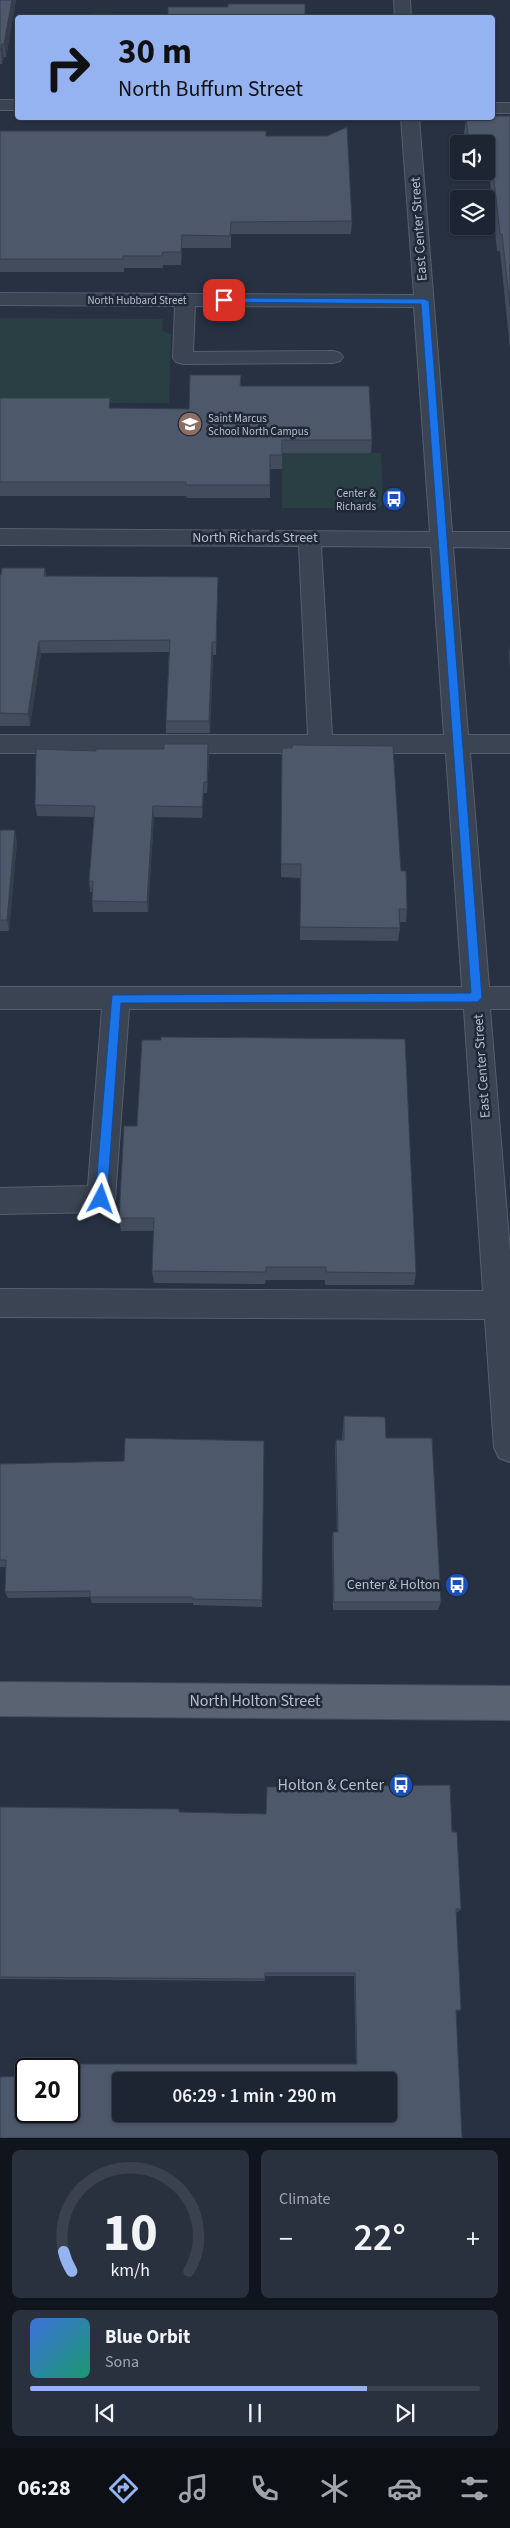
<!DOCTYPE html>
<html lang="en">
<head>
<meta charset="utf-8">
<style>
  :root { --surface:#1d2532; --page:#2a313e; --text:#f1f3f6; --muted:#a0a5ac; --line:#3b424d; --accent:#95b2f1 }
  body { margin:0; font-family:"Source Sans 3",sans-serif; background:var(--page); color:var(--text); height:100vh; display:flex; flex-direction:column; font-size:19px; white-space:nowrap }
  * { box-sizing:border-box; margin:0 }
  p { font-size:16px; color:var(--muted) }
  .icon { flex:none; width:28px; height:28px; fill:none; stroke:currentColor; stroke-width:2; stroke-linecap:round; stroke-linejoin:round }
  .map { position:relative; height:2138px; overflow:hidden }
  .drawer { display:flex; flex-direction:column; gap:12px; padding:12px; background:#10141c; flex:1 }
  .drawer>* { flex:none }
  .top-card { position:absolute; left:15px; top:15px; width:480px; height:105px; border-radius:5px; box-shadow:0 1px 4px #0004,0 0 0 1px var(--line); background:#95b2f1; color:#111; overflow:hidden }
  .buttons { position:absolute; left:450px; top:135px; display:grid; gap:10px }
  .buttons a { display:grid; place-items:center; width:45px; height:45px; border-radius:5px; background:var(--surface); box-shadow:0 1px 4px #0004,0 0 0 1px var(--line); font-size:25px }
  .speed { position:absolute; left:15px; top:2058px; display:flex; gap:10px; font-size:25px; font-weight:700; text-align:center }
  .speed>* { display:grid; place-content:center; width:65px; height:65px; border-radius:50%; background:var(--surface); box-shadow:0 1px 4px #0004,0 0 0 1px var(--line); line-height:1 }
  .speed .limit { border:2px solid #111; border-radius:8px; background:#fff; color:#111 }
  .pin { position:absolute; display:grid; place-items:center; width:42px; height:42px; color:#fff; margin:-21px; border-radius:10px; box-shadow:0 2px 8px #0006 }
  .me { position:absolute; width:55px; margin:-28px; rotate:4deg; stroke-linejoin:round; filter:drop-shadow(0 0 4px #0008) }
  .turn { display:flex; align-items:center; gap:18px; height:105px; padding:0 20px; font-size:22px }
  .turn .icon { width:65px; height:65px; stroke-width:2.5 }
  .turn b { display:block; font-size:35px; line-height:42px }
  .big { font-size:38px; font-weight:600; line-height:1.1 }
  .drawer .tile { flex:1; display:flex; flex-direction:column; justify-content:center; gap:8px; min-width:0; padding:0 18px; border-radius:8px; background:var(--page) }
  .drawer .dial { align-items:center; gap:0 }
  .dial svg { height:130px; overflow:visible; fill:none; stroke:var(--line); stroke-width:7; stroke-linecap:round; text-anchor:middle }
  .dial text { fill:var(--text); stroke:none }
  .song { display:flex; align-items:center; gap:15px }
  .cover { width:60px; height:60px; border-radius:8px; background:linear-gradient(135deg,hsl(220 70% 55%),hsl(160 70% 35%)) }
  .played { height:5px; border-radius:2px; background:linear-gradient(90deg,var(--accent) 75%,var(--line) 75%) }
  .keys { display:flex; justify-content:space-around; direction:ltr }
  .heat { display:flex; justify-content:space-between; align-items:center; font-size:28px; direction:ltr }
  .drawer .tiles { flex:1; display:grid; gap:12px; grid-template-columns:1fr 1fr }
  .tile:last-child { grid-column:span 2 }
  .trip { position:absolute; left:112px; top:2072px; width:285px; height:50px; border-radius:5px; background:var(--surface); box-shadow:0 1px 4px #0004,0 0 0 1px var(--line); font-weight:600; line-height:50px; text-align:center }
  .tab-bar { display:flex; height:80px; justify-content:space-around; align-items:center; background:#0c0f14; color:var(--muted) }
  .tab-bar .icon { width:35px; height:35px }
  .tab-bar .on { color:var(--accent) }
  .tab-bar b { font-size:22px; color:var(--text) }
  .map>svg:first-child { display:block }
  .green { fill:#293f43 }
  .lines { fill:none; stroke-linecap:round; stroke-linejoin:round }
  .minor-casing { stroke:#565f6c; stroke-width:2 }
  .major-casing { stroke:#454d5b; stroke-width:2 }
  .minor { fill:#3b4452; fill-rule:evenodd }
  .major { fill:#596371; fill-rule:evenodd }
  .wall { fill:#424c5c }
  .shaded-wall { fill:#363e4b }
  .building { fill:#4d586b; stroke:#363e4b; fill-rule:evenodd }
  .route { fill:#1a73e8; stroke:#114b97 }
  .labels { text-anchor:middle; dominant-baseline:central; stroke-width:5; stroke-linejoin:round; paint-order:stroke }
  .far-street-label { font-size:11px; fill:#b8bfcc; stroke:#202937 }
  .far-poi-label { font-size:11px; fill:#b8bfcc; stroke:#202937; text-anchor:start }
  .street-label { font-size:14px; fill:#b8bfcc; stroke:#202937 }
  .poi-label { font-size:14px; fill:#b8bfcc; stroke:#202937; text-anchor:end }
  .near-street-label { font-size:16px; fill:#b8bfcc; stroke:#202937 }
  .near-poi-label { font-size:16px; fill:#b8bfcc; stroke:#202937; text-anchor:end }
</style>
</head>
<body>
<div class="map">
<svg width="510" height="2138" viewBox="0 0 510 2138">
  <rect width="100%" height="100%" fill="#273142"/>
  <path class="green" d="M0,318L163,319L162,330L171,335L169,403H0Z
    M282,453H381L383,505L378,508H282Z"/>
  <g class="lines">
    <g class="minor-casing">
      <path id="minor" d="M394,0H410L411,18H395Z
        M0,100H18V110H0Z
        M492,103H510V113H492Z
        M401,118H419L452,532H510V548L453,547L468,735H510V753H470L489,987H510V1009H490L510,1252V1462L499,1458L494,1447L485,1319L0,1317V1289L483,1291L464,1009H129L115,1199L111,1208L101,1212L0,1214V1188L88,1186L102,1009H0V987H462L446,753H0V735H308L299,546L0,545V529L430,532L414,307L195,306L193,352L333,351L340,353L343,357L340,361L333,363L183,364L176,362L173,358L175,306L0,305V293L414,295ZM321,546L431,547L444,735H332Z"/>
    </g>
    <g class="major-casing">
      <path id="major" d="M0,1682L510,1686V1720L0,1716Z"/>
    </g>
    <use href="#minor" class="minor"/>
    <use href="#major" class="major"/>
  </g>
  <path class="wall" d="M0,0H16L6,57H4L2,64H0Z
    M510,116V349L500,251H497L490,180H469L468,171H486V144H465L464,133L466,118Z
    M0,131L266,136L352,221L351,234H231V248H182L181,265H163V268H124V272H0Z
    M241,375V386L372,440L371,453H282V469H270V498H187L186,496H0V398H110V408L189,409Z
    M45,568L46,576L218,577L216,655H213L210,733H166V721L169,652L41,653L30,726H0V575Z
    M510,646V670L509,654Z
    M208,744L209,755L207,793H204L202,818L154,817L148,912H93L92,901V892H90L89,881L94,817L37,816L35,805L96,751L164,749Z
    M282,748L401,871L407,909L406,922H399L400,928L398,941L300,940V878L281,877Z
    M0,830L17,842L9,931H0Z
    M124,1126L416,1273L414,1285H325V1280H266L265,1284L154,1283L152,1271L154,1231H121L119,1218Z
    M344,1416L386,1438L441,1602L438,1610H333L332,1540L333,1532H337L335,1450L336,1440H342L343,1426Z
    M264,1441L262,1607L193,1605V1603H92L90,1597L8,1598L5,1592L6,1567H0V1464L124,1461Z
    M0,1807L179,1809L180,1812L452,1832L461,1909L458,1912H456L461,2010L458,2011H456L462,2138L26,2076L356,2064L354,1976H265V1981L0,1979Z"/>
  <path class="shaded-wall" d="M12,0H16L6,57L4,44Z
    M2,44L4,57L2,64L1,50Z
    M182,235V248L181,265V252Z
    M218,577V590L216,655V642Z
    M39,641L41,653L30,726L28,714Z
    M212,642L213,655L210,733L209,721Z
    M208,744L209,755L207,793V782Z
    M204,782V793L202,818V807Z
    M153,806L154,817L148,912L147,902Z
    M15,830L17,842L9,931L7,920Z"/>
  <path class="building" d="M0,0H12L4,44H2L1,50H0Z
    M228,4H305V18H93V14L168,15V7H228Z
    M492,116H510V307L502,234H500L492,163H486V144H469L466,118H492Z
    M347,127L352,221L231,222L230,236L182,235L181,252H163L162,256H123V259H0V131H266V136H327Z
    M190,375H241L240,386H369L372,440H282V455H270V485H186V482H0V398H110L109,408L189,409Z
    M2,568H45L44,576L218,577L216,642H212L209,721H166L170,640L39,641L28,714L0,713V575H1Z
    M164,744H208L207,782H204L202,807L153,806L147,902L92,901L93,881H89L95,806L35,805L36,749L96,751V749H164Z
    M292,745L393,746L401,871H406L407,909H399L400,928L300,927L301,864H281L282,748H292Z
    M0,830H15L7,920H0Z
    M161,1037L405,1039L416,1273L326,1272V1267H266V1272L152,1271L154,1218H119L124,1126H137L142,1040H161Z
    M344,1416L385,1417L386,1438H432L441,1602H334L333,1532H338L336,1440H344Z
    M125,1438L264,1441L262,1600L192,1599V1597H90V1591L5,1592L6,1560H0V1464L124,1461Z
    M450,1785L452,1832H457L461,1909H456L461,2010H456L462,2138H0V2077L26,2076V2111H69V2069H40V2064H357L355,1973H265V1979L0,1977V1807L179,1809V1812L266,1814L267,1787ZM121,2081H389V2114H121Z"/>
  <path class="route" d="M224,298L424,299L429,301L482,998L477,1002L121,1003L107,1199L101,1204L95,1199L112,995L471,993L421,304L221,302L220,300Z"/>
  <defs>
    <g id="school-disc" transform="scale(1.25)"><circle r="9.5" fill="#8d6e63" stroke="#202937"/><path d="M0-5L7-2L0 1L-7-2ZM-4 1L0 2.5L4 1V4Q0 6-4 4Z" fill="#fff"/></g>
    <g id="bus-disc" transform="scale(1.25)"><circle r="9.5" fill="#1a4fb4" stroke="#202937"/><path d="M-5-6H5V4H4V6H2V4H-2V6H-4V4H-5ZM-3.5-4V0h7V-4ZM-3.5 1.2v1.5H-2V1.2ZM2 1.2v1.5H3.5V1.2Z" fill="#fff"/></g>
  </defs>
  <g fill-rule="evenodd">
    <use href="#school-disc" x="190" y="424"/>
    <use href="#bus-disc" x="394" y="499"/>
    <use href="#bus-disc" x="457" y="1585"/>
    <use href="#bus-disc" x="401" y="1785"/>
  </g>
  <g class="labels">
    <g class="far-street-label">
      <text x="137" y="300">North Hubbard Street</text>
    </g>
    <g class="far-poi-label">
      <text x="208" y="418">Saint Marcus<tspan x="208" dy="13">School North Campus</tspan></text>
      <text x="376" y="493" text-anchor="end">Center &amp;<tspan x="376" dy="13">Richards</tspan></text>
    </g>
    <g class="street-label">
      <text transform="translate(419 229) rotate(-94)">East Center Street</text>
      <text x="255" y="538">North Richards Street</text>
      <text transform="translate(482 1066) rotate(-94)">East Center Street</text>
    </g>
    <g class="poi-label">
      <text x="440" y="1585">Center &amp; Holton</text>
    </g>
    <g class="near-street-label">
      <text x="255" y="1701">North Holton Street</text>
    </g>
    <g class="near-poi-label">
      <text x="384" y="1785">Holton &amp; Center</text>
    </g>
  </g>
</svg>
<div class="buttons">
<a><svg class="icon" aria-label="sound" viewBox="0 0 24 24"><path d="M4 9h4l5-4v14l-5-4H4zM17 9q2 3 0 6"/></svg></a>
<a><svg class="icon" aria-label="layers" viewBox="0 0 24 24"><path d="M12 4l9 5-9 5-9-5zM3 14l9 5 9-5"/></svg></a>
</div>
<div class="speed"><div class="limit">20</div></div>
<div class="pin" style="left:224px;top:300px;background:#d93025"><svg class="icon" aria-label="arrive" viewBox="0 0 24 24"><path d="M6 21V4h12l-3 4 3 4H6"/></svg></div>
<svg class="me" style="left:101px;top:1199px" viewBox="-20 -20 40 40"><path d="M0-17L14 15 0 8-14 15z" fill="#1a73e8" stroke="#fff" stroke-width="4"/></svg>
<div class="trip">06:29 · 1 min · 290 m</div>
<div class="top-card">
<div class="turn"><svg class="icon" aria-label="right" viewBox="0 0 24 24"><path d="M7 20v-9h11M14 6l5 5-5 5"/></svg><div><b>30 m</b>North Buffum Street</div></div>
</div>
</div>
<section class="drawer">
<div class="tiles">
<div class="tile dial"><svg viewBox="0 0 100 80">
<path d="M14 69A42 42 0 1 1 86 69"/>
<path d="M14 69A42 42 0 0 1 9 57" stroke="#95b2f1"/>
<text x="50" y="56" font-size="32" font-weight="700">10</text>
<text x="50" y="72" font-size="11">km/h</text>
</svg></div>
<div class="tile"><p>Climate</p>
<div class="heat"><a>−</a><b class="big">22°</b><a>+</a></div>
</div>
<div class="tile">
<div class="song"><i class="cover"></i><div><b>Blue Orbit</b><p>Sona</p></div></div>
<div class="played"></div>
<div class="keys"><svg class="icon" aria-label="previous" viewBox="0 0 24 24"><path d="M18 5L8 12l10 7zM5 5v14"/></svg><svg class="icon" aria-label="pause" viewBox="0 0 24 24"><path d="M8 5v14M16 5v14"/></svg><svg class="icon" aria-label="next" viewBox="0 0 24 24"><path d="M6 5l10 7-10 7zM19 5v14"/></svg></div>
</div>
</div>
</section>
<nav class="tab-bar">
<b>06:28</b>
<svg class="icon on" aria-label="directions" viewBox="0 0 24 24"><path d="M12 3l9 9-9 9-9-9zM9 14v-3h6M13 9l2 2-2 2"/></svg>
<svg class="icon" aria-label="music" viewBox="0 0 24 24"><path d="M9 18V5l10-2v13"/><circle cx="6" cy="18" r="3"/><circle cx="16" cy="16" r="3"/></svg>
<svg class="icon" aria-label="phone" viewBox="0 0 24 24"><path d="M5 4h4l2 5-3 2q2 4 5 5l2-3 5 2v4C11 20 4 13 5 4z"/></svg>
<svg class="icon" aria-label="climate" viewBox="0 0 24 24"><path d="M12 3v18M4 7l16 10M4 17L20 7"/></svg>
<svg class="icon" aria-label="car" viewBox="0 0 24 24"><path d="M5 17H2v-5l4-1 3-4h7l3 4 3 1v5h-3M9 17h6M6 11h13"/><circle cx="7" cy="17" r="2"/><circle cx="17" cy="17" r="2"/></svg>
<svg class="icon" aria-label="filters" viewBox="0 0 24 24"><path d="M4 7h16M4 17h16"/><circle cx="9" cy="7" r="2"/><circle cx="15" cy="17" r="2"/></svg>
</nav>
</body>
</html>
